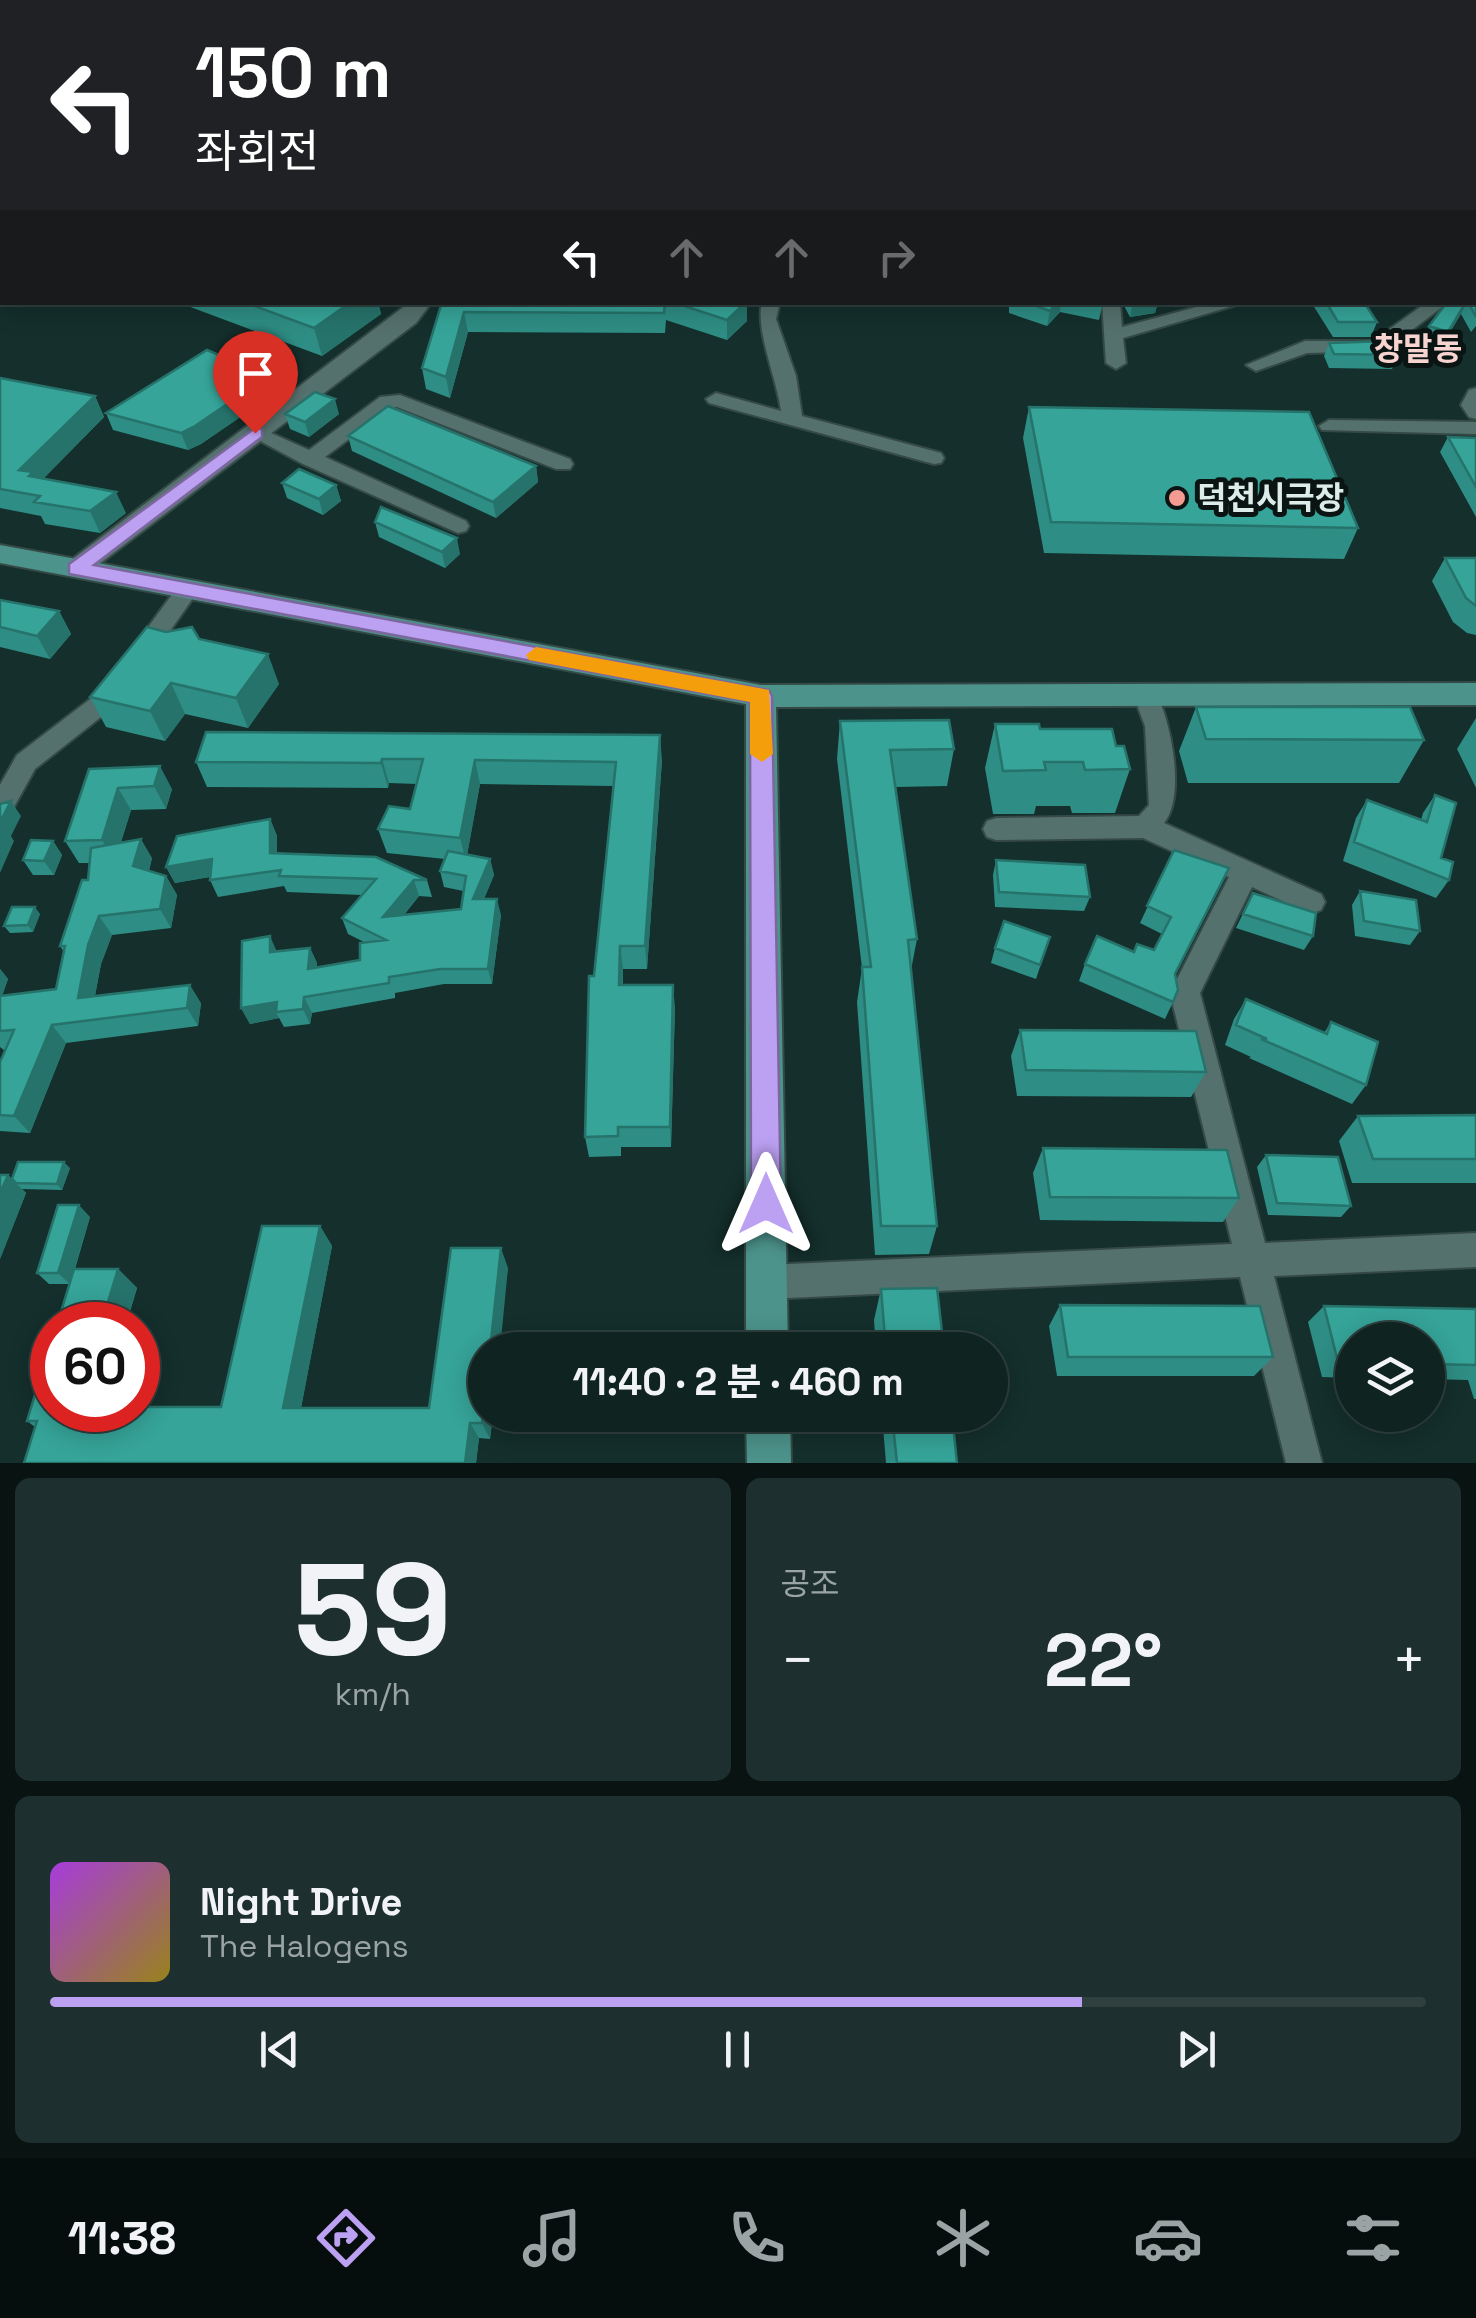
<!DOCTYPE html>
<html lang="ko">
<head>
<meta charset="utf-8">
<style>
  :root { --surface:#0f2321; --page:#1d2f2e; --text:#f1f3f6; --muted:#9ba4a5; --line:#2f403f; --accent:#bca0f2 }
  body { margin:0; font-family:"Space Grotesk","Noto Sans KR",sans-serif; background:var(--page); color:var(--text); height:100vh; display:flex; flex-direction:column; font-size:38px; white-space:nowrap }
  * { box-sizing:border-box; margin:0 }
  p { font-size:32px; color:var(--muted) }
  .icon { flex:none; width:55px; height:55px; fill:none; stroke:currentColor; stroke-width:2; stroke-linecap:round; stroke-linejoin:round }
  .map { position:relative; height:1463px; overflow:hidden }
  .drawer { display:flex; flex-direction:column; gap:15px; padding:15px; background:#081312; flex:1 }
  .drawer>* { flex:none }
  .top-card { position:absolute; left:0px; top:0px; width:1478px; height:305px; box-shadow:0 5px 25px #0003,0 0 0 2px var(--line); background:#202124; color:#fff; overflow:hidden }
  .fabs { position:absolute; left:1335px; top:1322px; display:grid; gap:20px }
  .fabs a { display:grid; place-items:center; width:110px; height:110px; border-radius:50%; background:var(--surface); box-shadow:0 5px 25px #0003,0 0 0 2px var(--line); font-size:50px }
  .speed { position:absolute; left:30px; top:1302px; display:flex; gap:20px; font-size:50px; font-weight:700; text-align:center }
  .speed>* { display:grid; place-content:center; width:130px; height:130px; border-radius:50%; background:var(--surface); box-shadow:0 5px 25px #0003,0 0 0 2px var(--line); line-height:1 }
  .speed .limit { border:15px solid #d22; background:#fff; color:#111 }
  .pin { position:absolute; display:grid; place-items:center; width:85px; height:85px; color:#fff; margin:-102px -42px; border-radius:50% 50% 50% 0; rotate:-45deg; box-shadow:0 0 10px #0007 }
  .pin .icon { rotate:45deg }
  .me { position:absolute; width:110px; margin:-55px; rotate:0deg; stroke-linejoin:round; filter:drop-shadow(0 0 8px #0008) }
  .turn { display:flex; align-items:center; gap:35px; height:210px; padding:0 30px; font-size:45px }
  .turn .icon { width:130px; height:130px; stroke-width:2.5 }
  .turn b { display:block; font-size:70px; line-height:85px }
  .lanes { display:flex; align-items:center; height:95px; padding:0 30px; background:#0003; justify-content:center; gap:50px; direction:ltr }
  .lanes .off { opacity:.35 }
  .big { font-size:75px; font-weight:700; line-height:1.1 }
  .drawer .card { flex:1; display:flex; flex-direction:column; justify-content:center; gap:15px; min-width:0; padding:0 35px; border-radius:15px; background:var(--page) }
  .drawer .dial { align-items:center; gap:0 }
  .dial b { font-size:130px; line-height:1 }
  .song { display:flex; align-items:center; gap:30px }
  .cover { width:120px; height:120px; border-radius:15px; background:linear-gradient(135deg,hsl(280 70% 55%),hsl(50 70% 35%)) }
  .played { height:10px; border-radius:5px; background:linear-gradient(90deg,var(--accent) 75%,var(--line) 75%) }
  .keys { display:flex; justify-content:space-around; direction:ltr }
  .heat { display:flex; justify-content:space-between; align-items:center; font-size:55px; direction:ltr }
  .drawer .tiles { flex:1; display:grid; gap:15px; grid-template-columns:1fr 1fr }
  .card:last-child { grid-column:span 2 }
  .trip { position:absolute; left:468px; top:1332px; width:540px; height:100px; border-radius:50px; background:var(--surface); box-shadow:0 5px 25px #0003,0 0 0 2px var(--line); font-weight:700; line-height:100px; text-align:center }
  .tabs { display:flex; height:160px; justify-content:space-around; align-items:center; background:#060e0d; color:var(--muted) }
  .tabs .icon { width:70px; height:70px }
  .tabs .on { color:var(--accent) }
  .tabs b { font-size:45px; color:var(--text) }
  .map>svg:first-child { display:block }
  .lines { fill:none; stroke-linecap:round; stroke-linejoin:round }
  .street-casing { stroke:#354a47; stroke-width:4 }
  .secondary-casing { stroke:#354a47; stroke-width:4 }
  .primary-casing { stroke:#354a47; stroke-width:4 }
  .street { fill:#55716d; fill-rule:evenodd }
  .secondary { fill:#55716d; fill-rule:evenodd }
  .primary { fill:#4c938b; fill-rule:evenodd }
  .wall { fill:#2e8d84 }
  .shaded-wall { fill:#26736b }
  .building { fill:#36a499; stroke:#26736b; stroke-width:2.5 }
  .route { fill:#bca0f2; stroke:#7a689d; stroke-width:2.5 }
  .slow { fill:#f59e0b }
  .poi-dot { fill:#f59c92; stroke:#0a1513; stroke-width:4 }
  .labels { text-anchor:middle; dominant-baseline:central; stroke-width:10; stroke-linejoin:round; paint-order:stroke }
  .far-quarter-label { font-size:32px; font-weight:bold; fill:#f7d4cf; stroke:#0a1513 }
  .poi-label { font-size:32px; font-weight:bold; fill:#dcece9; stroke:#0a1513; text-anchor:start }
</style>
</head>
<body>
<div class="map">
<svg width="1476" height="1463" viewBox="0 0 1476 1463">
  <rect width="100%" height="100%" fill="#142f2c"/>
  <g class="lines">
    <g class="street-casing">
      <path id="street" d="M1475,285H1476V295H1475Z
        M762,302H780L776,319L796,376L802,416L941,453L944,458L941,463L934,464L709,403L706,399L716,393L781,411C777,379 755,330 762,302Z
        M1102,302H1120L1122,327L1215,302H1247L1123,338L1126,363L1116,369L1106,363Z
        M1427,302H1449L1384,351L1307,353L1256,371L1246,365L1305,341H1373Z
        M1476,388V419L1469,417L1461,405L1469,390Z
        M400,395L570,459L573,464L570,469H556L397,407H392L325,457L466,521L469,526L466,531L458,533L303,464L245,433L255,427L262,429L309,450L380,397Z
        M1329,420L1476,422V434L1322,430L1319,426Z
        M187,583L198,591L120,702L35,769L9,816L0,819V785L17,755L102,690L179,585Z
        M1146,688L1155,691C1171,720 1186,796 1164,823L1321,894L1325,902L1321,910L1311,914L1252,887L1200,993L1265,1243L1476,1233V1267L1274,1276L1322,1463H1286L1240,1277L767,1299L755,1294L750,1282L755,1270L767,1265L1232,1244L1170,993L1229,877L1143,838L996,840L987,837L983,829L987,821L996,818L1139,816L1149,805L1145,726L1134,697L1137,691Z"/>
    </g>
    <g class="secondary-casing">
      <path id="secondary" d="M430,0H446L447,2H431Z
        M410,302H432L416,323L85,575H67L63,569L67,563Z"/>
    </g>
    <g class="primary-casing">
      <path id="primary" d="M0,545L761,685L1476,683V705L776,707L788,1350H746V704L0,563Z
        M746,1415H790L791,1463H747Z"/>
    </g>
    <use href="#street" class="street"/>
    <use href="#secondary" class="secondary"/>
    <use href="#primary" class="primary"/>
  </g>
  <path class="wall" d="M0,0H426L427,2H2V111H0Z
    M0,114H2V166H0Z
    M1476,291V326L1471,332L1461,314L1442,345L1424,339L1429,326L1447,302H1475Z
    M177,302H378L381,314L322,356Z
    M442,302H747V321L727,340L666,320L665,333L468,332L450,398L426,389L422,368Z
    M1009,302H1103L1099,320L1060,312L1047,326L1009,313Z
    M1122,302H1158L1155,313L1130,317Z
    M1311,302H1364L1377,322L1371,337H1333Z
    M1329,343L1398,355L1392,369L1329,368L1324,356Z
    M268,376L274,394L201,444L188,450L113,430L106,413Z
    M0,378L95,396L104,417L43,479L126,513L100,533L45,524L41,516L0,508Z
    M1029,407L1358,528L1344,559L1044,553L1023,438Z
    M285,414H339L309,437L290,429Z
    M348,436L536,466L538,482L496,518L352,451Z
    M1448,437L1476,438V517L1440,452Z
    M282,483L336,485L341,501L323,515L287,498Z
    M375,522L460,554L445,568L379,537Z
    M1445,558H1476V635L1467,633L1453,622L1432,581Z
    M0,600L59,611L71,634L50,659L0,647Z
    M166,632L199,639L279,684L248,728L185,714L165,741L106,727L90,697Z
    M1196,707L1424,740L1399,783H1188L1179,751Z
    M1476,718V788L1457,749Z
    M840,721L954,749L947,786L896,787L917,939L911,970L937,1226L929,1254L875,1255L857,1002L862,968L837,759Z
    M995,724L1040,729L1116,746L1130,769L1115,813H1072L1070,806H1036L1034,814H993L985,768Z
    M206,732L662,760L647,969H623V985L675,1007L671,1147H621V1156L589,1157L585,1137L594,976L614,786L480,784L467,855L490,859L494,875L484,899L501,915L492,984H444L395,993V998L312,1013L310,1024L284,1027L279,1018L250,1024L241,1008L277,951L310,948L317,963V967L360,960L364,942L348,934L342,918L362,895L287,892L284,886L218,897L210,880V877L175,883L166,867L270,819L277,836V853L427,880L432,897L419,896L404,915L461,909L463,891L444,887L440,871L445,859L387,853L378,829L410,809L417,784L389,783L388,788L207,787L196,762Z
    M89,769L172,789L166,809L131,810L121,842L152,858L149,871L166,876L177,895L171,928L112,935L101,964L95,996L201,1003L198,1026L66,1043L30,1133L0,1131V1062L5,1051L0,1047V969L8,979L2,996L56,989L64,952L60,946L88,880L89,863H79L65,841Z
    M1435,795L1441,858L1449,880L1436,898L1343,861L1356,818L1367,800L1421,820L1423,813Z
    M53,841L62,855L54,875H33L23,860Z
    M1174,850L1175,975L1173,1002L1165,1019L1079,981L1085,964L1134,952L1154,950L1162,934L1140,923Z
    M996,860L1090,897L1084,911L995,907L993,875Z
    M1360,891L1420,931L1410,945L1355,936L1352,905Z
    M1253,893L1313,936L1304,950L1236,928Z
    M40,914L33,932L10,933L4,926Z
    M1050,937L1036,979L991,963L995,948Z
    M1246,999L1324,1033L1331,1022L1366,1085L1352,1104L1249,1058L1251,1057L1225,1045L1234,1019Z
    M1020,1030L1206,1072L1191,1097L1017,1096L1011,1056Z
    M1476,1115V1183H1352L1339,1141L1358,1116Z
    M1043,1148L1239,1198L1223,1222L1040,1220L1033,1173Z
    M1266,1155L1351,1206L1341,1217L1268,1215L1257,1167Z
    M70,1168L62,1190L22,1189L26,1193L0,1259L8,1175L12,1179Z
    M90,1217L75,1269H118L137,1288L126,1325H57L70,1284H49L37,1273Z
    M320,1226L332,1246L301,1408H429L508,1268L485,1415H493L490,1439L479,1438L476,1463H24L35,1427L27,1421L52,1410L221,1407Z
    M881,1289L944,1350H876L874,1320Z
    M1060,1305L1273,1357L1254,1376H1057L1049,1326Z
    M1324,1306L1476,1309V1399H1474L1468,1380L1428,1379V1340H1352V1378L1322,1377L1308,1322Z
    M882,1415H952L957,1463H886Z"/>
  <path class="shaded-wall" d="M351,302H378L381,314L322,356L314,328Z
    M746,302H747V321L727,340V320Z
    M1057,302H1061L1060,312L1047,326L1050,311Z
    M1133,302H1158L1155,313L1130,317Z
    M1466,302L1461,314L1442,345L1448,332Z
    M464,312L468,332L450,398L446,377Z
    M268,376L274,394L201,444L188,450L181,433Z
    M95,396L104,417L39,483L19,470Z
    M335,399L339,414L309,437L305,422Z
    M536,466L538,482L496,518L493,502Z
    M336,485L341,501L323,515L319,499Z
    M116,492L126,513L100,533L90,511Z
    M457,538L460,554L445,568L442,552Z
    M59,611L71,634L50,659L37,636Z
    M268,654L279,684L248,728L236,698Z
    M171,683L185,714L165,741L150,711Z
    M660,735L662,760L647,969L645,946Z
    M382,759L389,783L388,788L381,763Z
    M475,760L480,784L466,861L460,838Z
    M160,766L172,789L166,809L154,786Z
    M118,788L131,810L115,862L102,840Z
    M11,801L21,816L11,836L14,841L0,873V822Z
    M270,819L277,836V870L270,853Z
    M141,839L152,858L144,886L133,866Z
    M53,841L62,855L54,875L44,861Z
    M212,859L220,875L175,883L166,867Z
    M490,859L494,875L477,915L473,899Z
    M166,876L177,895L171,928L160,909Z
    M414,880L419,896L389,933L383,917Z
    M497,899L501,915L492,984L488,969Z
    M35,907L40,914L33,932L28,925Z
    M99,916L112,935L101,964L91,1016L78,998L88,945Z
    M270,936L277,952H270Z
    M620,946L623,969L622,1007L619,985Z
    M310,948L317,963L315,984L308,969Z
    M0,969L8,979L0,1002Z
    M190,985L201,1003L198,1026L187,1008Z
    M673,985L675,1007L671,1147L670,1127Z
    M304,997L312,1013L310,1024L303,1009Z
    M277,1002L276,1012L279,1018L250,1024L241,1008Z
    M52,1025L66,1043L30,1133L14,1116Z
    M64,1162L70,1168L62,1190L57,1184Z
    M8,1175L26,1193L0,1259V1193Z
    M79,1205L90,1217L70,1284L58,1273Z
    M320,1226L332,1246L298,1424L283,1408Z
    M501,1248L508,1268L500,1350H490Z
    M118,1269L137,1288L126,1325H101Z
    M485,1396V1415H493L490,1439L482,1423Z
    M470,1423L479,1438L476,1463H465Z"/>
  <path class="building" d="M0,0H284L282,2H2V56L0,55Z
    M316,0H426V2H316Z
    M490,0H579L566,2H478Z
    M587,0H1063V2H582Z
    M1073,0H1109L1110,2H1073Z
    M1143,0H1228L1229,2H1142Z
    M1265,0H1476V263L1475,2H1265Z
    M2,59V99H0V61Z
    M0,114H2V152H0Z
    M1475,291H1476V317L1468,302H1475Z
    M244,302H351L314,328Z
    M442,302H665L664,313L464,312L446,377L422,368Z
    M672,302H746L727,320Z
    M1025,302H1057L1050,311Z
    M1326,302H1364L1377,322H1338Z
    M1447,302H1466L1448,332L1429,326Z
    M1388,341L1398,355L1334,354L1329,343Z
    M207,350L268,376L195,426L181,433L106,413Z
    M0,378L95,396L19,470L33,472L29,476L116,492L90,511L34,502L40,496L0,489Z
    M315,392L335,399L305,422L285,414Z
    M388,406L536,466L493,502L348,436Z
    M1029,407L1309,412L1358,528L1051,522Z
    M1448,437L1476,438V487Z
    M299,469L336,485L319,499L282,483Z
    M381,507L457,538L442,552L375,522Z
    M1445,558H1476V606L1466,598Z
    M0,600L59,611L37,636L0,627Z
    M147,627L166,632L192,627L199,639L268,654L236,698L171,683L150,711L90,697Z
    M1196,707H1410L1424,740L1206,739Z
    M949,720L954,749L890,750L917,939L908,940L937,1226H881L862,967H871L840,721Z
    M995,724H1039L1040,729H1112L1116,746H1124L1130,769L1085,770L1083,762H1044L1046,770L1003,771Z
    M206,732L660,735L645,946H620L619,985H673L670,1127H618V1136L585,1137L589,976H594L616,762L475,760L460,838L378,829L389,806L410,809L423,759H382L381,763L196,762Z
    M160,766L154,786L118,788L102,840L65,841L89,769Z
    M1435,795L1456,803L1441,858L1453,862L1449,880L1354,842L1367,800L1427,822Z
    M11,801L0,822V804Z
    M270,819V853L376,857L427,880H414L383,917L461,909L466,876L440,871L448,851L490,859L473,899H497L488,969H440L389,977V983L304,997L303,1009L276,1012L277,1002L241,1008L242,941L270,936V952L310,948L308,969L360,960V943L386,940L342,918L376,879L279,876L281,870L210,880L212,859L166,867L177,836Z
    M141,839L133,866L166,876L160,909L99,916L88,945L78,998L190,985L187,1008L52,1025L14,1116L0,1115V1062L14,1030L0,1031V996L56,989L65,946H60L82,880H88L91,848Z
    M31,840L53,841L44,861L23,860Z
    M1174,850L1229,868L1175,974L1178,990L1173,1002L1085,964L1097,936L1134,952L1137,944L1154,950L1171,917L1147,906Z
    M996,860L1085,865L1090,897L999,892Z
    M1360,891L1416,900L1420,931L1364,921Z
    M1253,893L1316,913L1313,936L1243,914Z
    M12,907H35L28,925L4,926Z
    M1004,921L1050,937L1040,965L995,948Z
    M1246,999L1327,1034L1331,1022L1378,1042L1366,1085L1261,1039H1267L1236,1025Z
    M1020,1030L1196,1031L1206,1072L1026,1070Z
    M1476,1115V1159H1373L1358,1116Z
    M1043,1148L1227,1150L1239,1198L1050,1197Z
    M1266,1155L1338,1157L1351,1206L1277,1203Z
    M18,1162H64L57,1184L16,1183L12,1179Z
    M0,1175H8L0,1193Z
    M58,1205H79L58,1273H37Z
    M262,1226H320L283,1408H429L451,1248H501L490,1350H485V1396L482,1423H470L465,1463H24L37,1421H27L52,1339V1410H138V1407H221Z
    M74,1269H118L101,1325H57Z
    M937,1288L944,1350H886L881,1289Z
    M1060,1305L1260,1306L1273,1357H1068Z
    M1324,1306L1476,1309V1365L1428,1364V1340H1352V1363L1338,1362Z
    M892,1415H952L957,1463H897Z"/>
  <path class="route" d="M255,428L262,429V437L94,565L769,690L772,696L781,1204L776,1214L766,1218L756,1214L751,1204L750,702L69,574V564Z"/>
  <path class="slow" d="M536,647L769,690L773,754L762,762L750,754V702L529,660L526,655Z"/>
  <circle class="poi-dot" cx="1177" cy="498" r="10"/>
  <g class="labels">
    <g class="far-quarter-label">
      <text x="1418" y="349">창말동</text>
    </g>
    <g class="poi-label">
      <text x="1197" y="498">덕천시극장</text>
    </g>
  </g>
</svg>
<div class="fabs">
<a><svg class="icon" aria-label="layers" viewBox="0 0 24 24"><path d="M12 4l9 5-9 5-9-5zM3 14l9 5 9-5"/></svg></a>
</div>
<div class="speed"><div class="limit">60</div></div>
<div class="pin" style="left:255px;top:433px;background:#d93025"><svg class="icon" aria-label="arrive" viewBox="0 0 24 24"><path d="M6 21V4h12l-3 4 3 4H6"/></svg></div>
<svg class="me" style="left:766px;top:1204px" viewBox="-20 -20 40 40"><path d="M0-17L14 15 0 8-14 15z" fill="#bca0f2" stroke="#fff" stroke-width="4"/></svg>
<div class="trip">11:40 · 2 분 · 460 m</div>
<div class="top-card">
<div class="turn"><svg class="icon" aria-label="left" viewBox="0 0 24 24"><path d="M17 20v-9H6M10 6l-5 5 5 5"/></svg><div><b>150 m</b>좌회전</div></div>
<div class="lanes"><svg class="icon" aria-label="left" viewBox="0 0 24 24"><path d="M17 20v-9H6M10 6l-5 5 5 5"/></svg><svg class="icon off" aria-label="ahead" viewBox="0 0 24 24"><path d="M12 20V5M6 11l6-6 6 6"/></svg><svg class="icon off" aria-label="ahead" viewBox="0 0 24 24"><path d="M12 20V5M6 11l6-6 6 6"/></svg><svg class="icon off" aria-label="right" viewBox="0 0 24 24"><path d="M7 20v-9h11M14 6l5 5-5 5"/></svg></div>
</div>
</div>
<section class="drawer">
<div class="tiles">
<div class="card dial"><b>59</b><p>km/h</p></div>
<div class="card"><p>공조</p>
<div class="heat"><a>−</a><b class="big">22°</b><a>+</a></div>
</div>
<div class="card">
<div class="song"><i class="cover"></i><div><b>Night Drive</b><p>The Halogens</p></div></div>
<div class="played"></div>
<div class="keys"><svg class="icon" aria-label="previous" viewBox="0 0 24 24"><path d="M18 5L8 12l10 7zM5 5v14"/></svg><svg class="icon" aria-label="pause" viewBox="0 0 24 24"><path d="M8 5v14M16 5v14"/></svg><svg class="icon" aria-label="next" viewBox="0 0 24 24"><path d="M6 5l10 7-10 7zM19 5v14"/></svg></div>
</div>
</div>
</section>
<nav class="tabs">
<b>11:38</b>
<svg class="icon on" aria-label="directions" viewBox="0 0 24 24"><path d="M12 3l9 9-9 9-9-9zM9 14v-3h6M13 9l2 2-2 2"/></svg>
<svg class="icon" aria-label="music" viewBox="0 0 24 24"><path d="M9 18V5l10-2v13"/><circle cx="6" cy="18" r="3"/><circle cx="16" cy="16" r="3"/></svg>
<svg class="icon" aria-label="phone" viewBox="0 0 24 24"><path d="M5 4h4l2 5-3 2q2 4 5 5l2-3 5 2v4C11 20 4 13 5 4z"/></svg>
<svg class="icon" aria-label="climate" viewBox="0 0 24 24"><path d="M12 3v18M4 7l16 10M4 17L20 7"/></svg>
<svg class="icon" aria-label="car" viewBox="0 0 24 24"><path d="M5 17H2v-5l4-1 3-4h7l3 4 3 1v5h-3M9 17h6M6 11h13"/><circle cx="7" cy="17" r="2"/><circle cx="17" cy="17" r="2"/></svg>
<svg class="icon" aria-label="filters" viewBox="0 0 24 24"><path d="M4 7h16M4 17h16"/><circle cx="9" cy="7" r="2"/><circle cx="15" cy="17" r="2"/></svg>
</nav>
</body>
</html>
